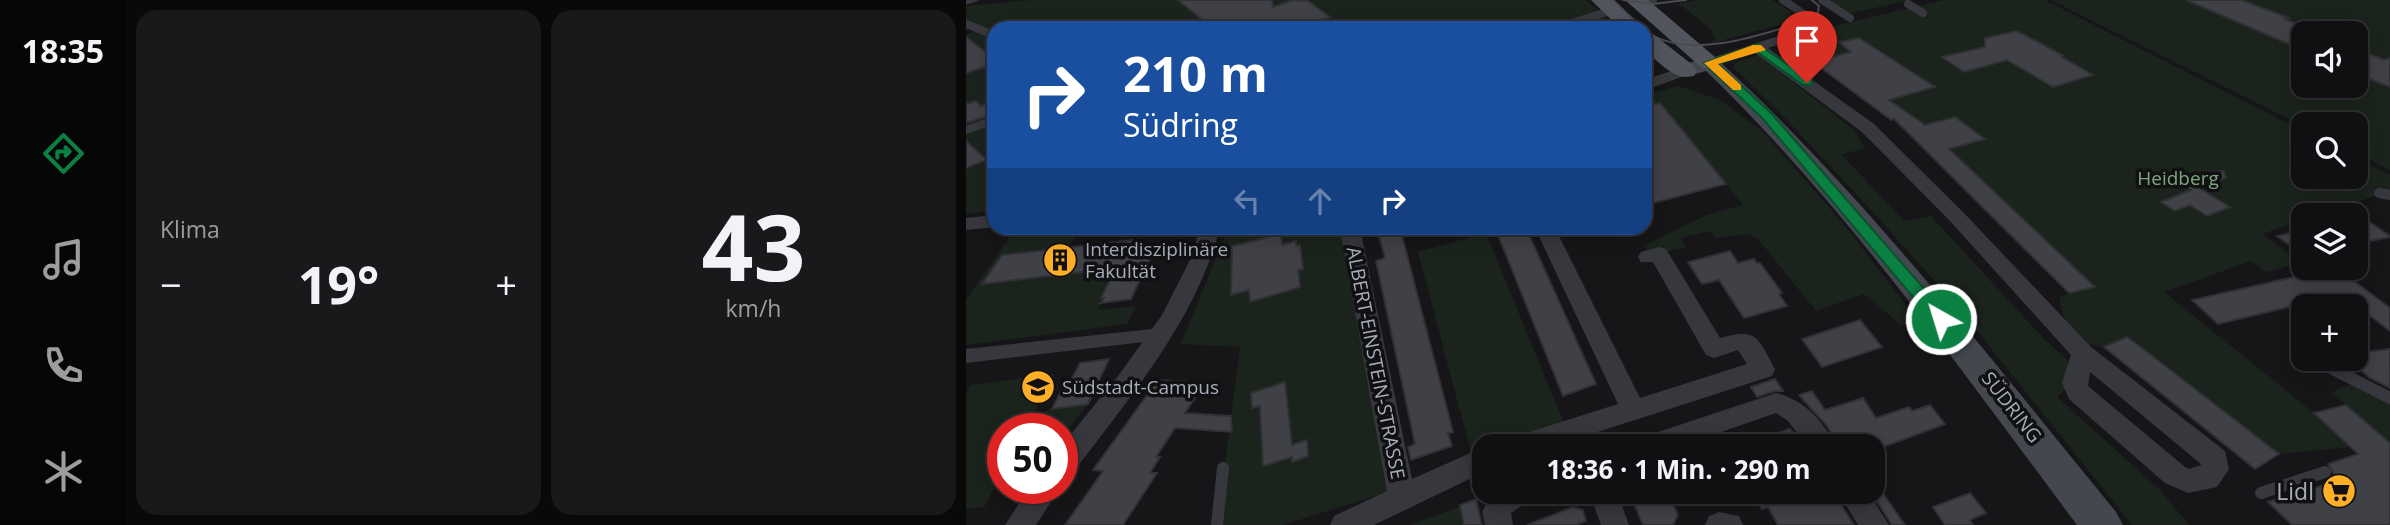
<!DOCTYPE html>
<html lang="de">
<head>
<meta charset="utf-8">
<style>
  :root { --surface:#101012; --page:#19191b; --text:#f1f3f6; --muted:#9c9d9f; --line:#303032; --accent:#0b8043 }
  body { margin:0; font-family:"Open Sans",sans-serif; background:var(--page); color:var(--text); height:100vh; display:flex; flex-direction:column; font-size:26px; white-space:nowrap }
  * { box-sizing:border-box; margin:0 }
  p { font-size:23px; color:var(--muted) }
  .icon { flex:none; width:38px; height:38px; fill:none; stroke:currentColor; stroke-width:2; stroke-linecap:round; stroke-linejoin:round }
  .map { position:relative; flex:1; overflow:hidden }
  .details { display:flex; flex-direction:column; gap:10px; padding:10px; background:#09090a; width:840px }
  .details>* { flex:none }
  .guide { position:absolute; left:21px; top:21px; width:665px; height:214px; border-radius:21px; box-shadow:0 4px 18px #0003,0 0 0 2px var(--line); background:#1a4fa0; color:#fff; overflow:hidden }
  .controls { position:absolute; left:1325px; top:21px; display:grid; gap:14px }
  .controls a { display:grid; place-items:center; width:77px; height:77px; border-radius:14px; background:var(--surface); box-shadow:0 4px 18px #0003,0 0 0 2px var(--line); font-size:35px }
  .speed { position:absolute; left:21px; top:413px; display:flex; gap:14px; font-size:35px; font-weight:700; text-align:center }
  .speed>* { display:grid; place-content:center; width:91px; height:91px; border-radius:50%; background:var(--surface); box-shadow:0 4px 18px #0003,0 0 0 2px var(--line); line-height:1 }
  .speed .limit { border:10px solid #d22; background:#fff; color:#111 }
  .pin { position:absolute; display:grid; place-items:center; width:60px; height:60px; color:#fff; margin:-72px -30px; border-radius:50% 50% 50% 0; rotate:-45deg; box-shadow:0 0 7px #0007 }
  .pin .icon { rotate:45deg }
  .me { position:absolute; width:77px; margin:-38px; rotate:321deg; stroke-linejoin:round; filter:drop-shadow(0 0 5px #0008) }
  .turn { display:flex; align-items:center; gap:24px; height:147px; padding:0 21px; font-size:32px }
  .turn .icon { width:91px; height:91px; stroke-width:2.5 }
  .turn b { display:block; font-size:49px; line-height:60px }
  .lanes { display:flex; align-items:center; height:66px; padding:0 21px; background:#0003; justify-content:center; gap:35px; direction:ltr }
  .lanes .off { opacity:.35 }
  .big { font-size:52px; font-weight:700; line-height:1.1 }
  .details .card { flex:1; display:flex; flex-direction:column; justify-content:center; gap:10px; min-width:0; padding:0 24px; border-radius:21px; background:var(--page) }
  .details .dial { align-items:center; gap:0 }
  .dial b { font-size:91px; line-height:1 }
  .heat { display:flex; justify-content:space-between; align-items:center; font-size:38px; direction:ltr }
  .details .tiles { flex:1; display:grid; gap:10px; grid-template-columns:repeat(2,1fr) }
  .trip { position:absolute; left:506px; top:434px; width:413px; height:70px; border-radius:21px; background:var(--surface); box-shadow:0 4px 18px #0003,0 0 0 2px var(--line); font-weight:700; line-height:70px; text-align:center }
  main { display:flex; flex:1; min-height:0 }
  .menu { display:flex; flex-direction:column; width:126px; justify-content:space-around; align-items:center; background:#060607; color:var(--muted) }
  .menu .icon { width:49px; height:49px }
  .menu .on { color:var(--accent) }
  .menu b { font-size:32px; color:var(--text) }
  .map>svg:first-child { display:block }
  .green { fill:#1b241c; fill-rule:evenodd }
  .building { fill:#404146; stroke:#303035; stroke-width:2 }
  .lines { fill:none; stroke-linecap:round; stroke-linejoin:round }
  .service-far2 { stroke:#37383e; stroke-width:8 }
  .service-far1 { stroke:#37383e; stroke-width:10 }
  .service { stroke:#37383e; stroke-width:12 }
  .pedestrian { fill:#37383e; fill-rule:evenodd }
  .minor { fill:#37383e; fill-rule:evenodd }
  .secondary { fill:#44474e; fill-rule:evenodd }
  .primary { fill:#52555d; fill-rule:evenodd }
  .tram { stroke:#494c53; stroke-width:2 }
  .route { fill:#0b8043; stroke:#07532c; stroke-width:2 }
  .slow { fill:#f59e0b }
  .labels { text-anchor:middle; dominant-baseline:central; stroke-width:7; stroke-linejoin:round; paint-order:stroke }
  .park-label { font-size:19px; fill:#7ca77d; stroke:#111113 }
  .poi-label { font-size:19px; fill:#a7adba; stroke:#111113; text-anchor:start }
  .street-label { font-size:19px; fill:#a7adba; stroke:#111113 }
  .near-poi-label { font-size:23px; fill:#a7adba; stroke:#111113; text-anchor:end }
</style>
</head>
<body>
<main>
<nav class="menu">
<b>18:35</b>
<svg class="icon on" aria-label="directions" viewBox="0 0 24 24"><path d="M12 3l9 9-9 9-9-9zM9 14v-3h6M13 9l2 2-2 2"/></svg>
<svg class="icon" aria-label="music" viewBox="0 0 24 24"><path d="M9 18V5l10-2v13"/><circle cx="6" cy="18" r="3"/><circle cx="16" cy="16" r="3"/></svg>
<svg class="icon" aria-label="phone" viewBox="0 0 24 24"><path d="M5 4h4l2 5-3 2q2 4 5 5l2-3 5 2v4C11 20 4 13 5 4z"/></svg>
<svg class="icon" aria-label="climate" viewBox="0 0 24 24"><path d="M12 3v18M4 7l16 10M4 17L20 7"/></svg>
</nav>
<section class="details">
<div class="tiles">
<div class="card"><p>Klima</p>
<div class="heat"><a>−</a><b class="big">19°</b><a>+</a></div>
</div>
<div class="card dial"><b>43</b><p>km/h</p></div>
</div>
</section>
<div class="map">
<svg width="1424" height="525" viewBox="0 0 1424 525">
  <rect width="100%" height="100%" fill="#161618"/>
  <path class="green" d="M66,0H620L652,28H58L49,24L24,30L0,20V6Z
    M730,0H806L836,19L746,43L750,38L744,34L748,32L716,6L707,5Z
    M852,0H944L877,15Z
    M977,0H1079L1337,131V177H1390V157L1424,175V191L1351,215H1337V220L1296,234L1336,263L1300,272L1285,261L1198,292L1348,413L1385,447L1313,454L1161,337L1138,348L1103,338L1093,297L1128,286L958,125L864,58L841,63L816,45L868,26Z
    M1085,0H1424V170L1390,153V124H1337V126ZM1337,33H1390V86H1337Z
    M10,31L28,38V211L0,214V35Z
    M793,55L889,131L899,149L875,154L938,221L965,216L1081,342L1105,363L1101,388L1091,397L1194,490L1223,525H1166L996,312L908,213L816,115L767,67L771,62Z
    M712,86L754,100L795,130L876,222L952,321L935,325L898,294L850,311L793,240L782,234L749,238L744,231L715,238L720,247L684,255L678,246L741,215L777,205L694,103L679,106V100L689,97L686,93Z
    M50,228H114L102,247L36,255L17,283L153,267L141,291L135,297L138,298L132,310L170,306L161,324L0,345V300Z
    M262,228H379L425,491L317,525H251L274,347L215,344Z
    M520,233L600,428L539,446H518V452L506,456L452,252Z
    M89,374L67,415L86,409L122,404L96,437V429H37V471L18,507L0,509V393L5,385Z
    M1392,381L1424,398V443L1366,392Z
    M495,506L499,525H444Z"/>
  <path class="building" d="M212,0H306L307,7L327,0L342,1L364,17L341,25L332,20L299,28L289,21L275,26L268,21L246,28Z
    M1220,0H1275L1323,18L1319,19L1352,33H1337V50Z
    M1051,31L1098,56L1096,57L1127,75L1087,87L1041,60L998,72L976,57L1019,47V38Z
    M0,37L28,58V64L0,73Z
    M893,38L969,87L923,100L959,125L989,117L1019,139L983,149L1129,287L1103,293L928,119L925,120L847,62L885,52L873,42Z
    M1390,48L1418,60L1424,58V87L1390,74Z
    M10,101L15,106L20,104L28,114L0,123V104Z
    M694,103L739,158L760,184L679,205V106Z
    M0,141L21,160L0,168Z
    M1258,171L1260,178L1233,188L1264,207L1241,216L1224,205L1209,211L1195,202L1225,190L1212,179Z
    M1390,213L1424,236V237L1390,244Z
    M411,228H434L487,432L482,433L486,446L445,460L442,447L449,444L410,261L419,258Z
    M539,228H560L630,384L597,396L530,230Z
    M1337,230V255L1311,236Z
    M307,236H315L316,245L330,241V246L334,245L337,269L332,270L334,287L284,302L283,290L265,295L266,246Z
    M167,240L162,251L189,248L165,299L135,303L138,298H135L150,268L16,284L36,255Z
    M764,251L772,263L788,259L791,263H794L816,293L813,294L821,306L778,318L753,280L736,284L722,262Z
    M1373,270L1424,308V331L1379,297L1360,298L1252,324L1226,300L1337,275V279Z
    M894,320L916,347L856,367L836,339Z
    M1161,337L1189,358L1313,454L1289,469L1138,347Z
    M1424,349V388L1404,378L1390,366V353Z
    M143,359L122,404L86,409L100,381L105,380L114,363Z
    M809,379L817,391H809L791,397L785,387Z
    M192,380L239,383L219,413L265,416L266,432L209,428L190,457H194L184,473H191L157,525H99L137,471L127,470Z
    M319,382L326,445L341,440L342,456L326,462V457L297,466L294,406L286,408L285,393Z
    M846,391L859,410L897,398L910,418L943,407L946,411L964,405L979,424L906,451V446H872L861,426L833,395Z
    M1380,405L1424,443V525H1326L1302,502L1372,481L1362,464L1392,454L1348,413Z
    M824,429L838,446H781L780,444Z
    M663,492H701L712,515L707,525H677Z
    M787,492H867L888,525H812L802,507L796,509Z
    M905,492H916L939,525H926Z
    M1004,493L1020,513L1004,520L1007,525H979L967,507Z
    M510,499L516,525H498L494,505Z
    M607,507L617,510L620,521L610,525H561Z"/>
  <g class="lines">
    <path class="service-far2" d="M817,0L838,14L846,29
      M856,0L884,18
      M674,4L687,0
      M942,4L957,13
      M0,24L28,35
      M590,28L647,10
      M0,130L28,120"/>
    <path class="service-far1" d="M1413,193L1424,195"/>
    <path class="service" d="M1347,359L1424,398
      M1295,493L1359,472
      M251,525L257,468"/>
    <path class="pedestrian" d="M186,329L192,330L195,335L192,340L186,341L0,363V349Z"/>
    <path class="minor" d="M0,0H14L0,5Z
      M846,25L853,29L851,32L802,48L908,124L997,212L1125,347L1259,451L1263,469L1251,487L1222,493L1199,483L1103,399L1096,383L1105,355L983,220L896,132L789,53L744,67L737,63L739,60ZM1124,372L1235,464V465L1223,469L1219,467L1122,386Z
      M719,66L727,71L724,74L679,90V80Z
      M28,215V227L0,230V218Z
      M234,228H254C229,322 163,398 106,474L96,478V445L152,376L196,315L225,258Z
      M374,228H394L446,479L518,447V472L408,525H364L368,516L421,491Z
      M569,228H589L674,398L781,364L772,350L748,358L740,355L687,262H675L672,257L675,252L693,247L700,249L754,338C791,328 791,336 809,369L806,376L588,446H541L545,438L652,404Z
      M810,393C838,400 857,420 869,446H841L822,421L810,413L715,446H670L674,438Z
      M63,488H94L70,525H39Z
      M527,492H566L562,501L545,513L547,525H519L516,512Z
      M623,492H651L663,525H635Z
      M872,492H902L923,525H892Z
      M753,512L773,516L777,525H739L743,516Z"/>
    <path class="secondary" d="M744,57L751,59C899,195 1023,357 1150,512L1157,525H1111C994,369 881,207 740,71L719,77L711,76L708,71L711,66Z"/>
    <path class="primary" d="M625,0H647L678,28H654Z
      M659,0H682L756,63L752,68H736Z
      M679,32L687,34L728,66L731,71L728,76C708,81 693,62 679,50Z"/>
    <path class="tram" d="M647,0C660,12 672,27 688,36C731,59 800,33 843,20L852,12L853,6L846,0
      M657,0L687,4L720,0"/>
  </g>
  <path class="route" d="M791,44L846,80V85H837L790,51L752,64L806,114L981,315L984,319L981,323H969L797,119L738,63Z"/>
  <path class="slow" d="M787,45H795L800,50L752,64L775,85V90H767L738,63Z"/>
  <defs>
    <g id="building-disc" transform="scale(1.75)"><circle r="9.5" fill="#ffae27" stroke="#111113"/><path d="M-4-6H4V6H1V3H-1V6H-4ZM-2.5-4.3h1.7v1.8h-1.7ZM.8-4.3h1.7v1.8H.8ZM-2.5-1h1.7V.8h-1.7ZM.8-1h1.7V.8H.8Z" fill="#111"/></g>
    <g id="university-disc" transform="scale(1.75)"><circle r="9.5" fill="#ffae27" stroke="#111113"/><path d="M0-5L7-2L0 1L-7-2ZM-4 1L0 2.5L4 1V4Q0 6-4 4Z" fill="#111"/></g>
    <g id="supermarket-disc" transform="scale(1.75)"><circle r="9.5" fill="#ffae27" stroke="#111113"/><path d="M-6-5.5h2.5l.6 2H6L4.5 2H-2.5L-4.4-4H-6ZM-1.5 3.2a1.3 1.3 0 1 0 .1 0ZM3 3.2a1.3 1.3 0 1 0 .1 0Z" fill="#111"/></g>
  </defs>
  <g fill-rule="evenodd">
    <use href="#building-disc" x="94" y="260"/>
    <use href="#university-disc" x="72" y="387"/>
    <use href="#supermarket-disc" x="1373" y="491"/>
  </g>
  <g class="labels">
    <g class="park-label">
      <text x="1212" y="178">Heidberg</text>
    </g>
    <g class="poi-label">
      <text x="119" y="249">Interdisziplinäre<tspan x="119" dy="22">Fakultät</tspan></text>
      <text x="96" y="387">Südstadt-Campus</text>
    </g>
    <g class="street-label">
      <text transform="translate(410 363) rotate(79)">ALBERT-EINSTEIN-STRASSE</text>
      <text transform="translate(1046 407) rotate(52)">SÜDRING</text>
    </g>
    <g class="near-poi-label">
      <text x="1348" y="491">Lidl</text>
    </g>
  </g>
</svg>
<div class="controls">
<a><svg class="icon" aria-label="sound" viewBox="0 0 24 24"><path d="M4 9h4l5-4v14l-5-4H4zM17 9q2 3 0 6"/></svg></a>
<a><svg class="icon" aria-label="search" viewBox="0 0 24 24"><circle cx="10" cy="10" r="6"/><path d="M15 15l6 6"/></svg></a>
<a><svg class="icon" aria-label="layers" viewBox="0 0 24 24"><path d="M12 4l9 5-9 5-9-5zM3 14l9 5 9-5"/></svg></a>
<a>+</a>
</div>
<div class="speed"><div class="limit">50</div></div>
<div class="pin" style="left:841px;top:83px;background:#d93025"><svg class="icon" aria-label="arrive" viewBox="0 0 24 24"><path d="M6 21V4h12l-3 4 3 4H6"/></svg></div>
<svg class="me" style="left:975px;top:319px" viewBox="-20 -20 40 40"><circle r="17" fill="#0b8043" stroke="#fff" stroke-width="3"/><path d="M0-11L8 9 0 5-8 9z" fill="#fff"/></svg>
<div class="trip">18:36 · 1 Min. · 290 m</div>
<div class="guide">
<div class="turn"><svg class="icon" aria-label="right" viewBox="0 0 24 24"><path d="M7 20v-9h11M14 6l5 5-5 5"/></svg><div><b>210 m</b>Südring</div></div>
<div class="lanes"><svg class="icon off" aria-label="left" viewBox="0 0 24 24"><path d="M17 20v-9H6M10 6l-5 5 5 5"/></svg><svg class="icon off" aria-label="ahead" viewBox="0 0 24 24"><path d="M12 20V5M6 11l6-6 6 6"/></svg><svg class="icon" aria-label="right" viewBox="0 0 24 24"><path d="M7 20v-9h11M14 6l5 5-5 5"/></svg></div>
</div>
</div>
</main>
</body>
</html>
